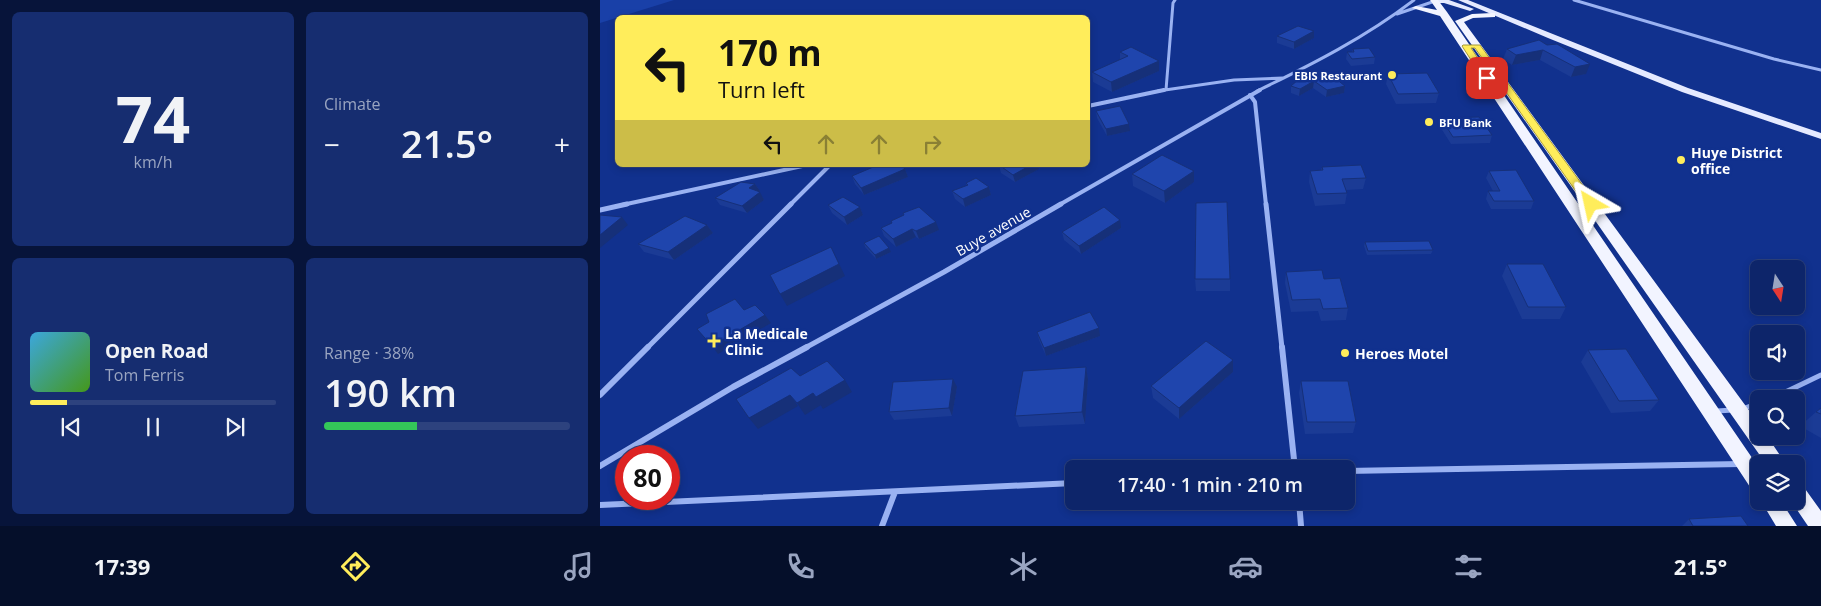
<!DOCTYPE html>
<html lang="en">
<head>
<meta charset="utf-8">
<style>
  :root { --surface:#0d256a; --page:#162d70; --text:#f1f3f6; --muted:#9aa5c1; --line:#2d427e; --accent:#ffed5b }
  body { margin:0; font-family:"Open Sans",sans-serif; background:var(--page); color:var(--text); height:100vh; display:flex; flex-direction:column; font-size:19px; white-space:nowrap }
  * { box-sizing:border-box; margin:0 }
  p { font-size:16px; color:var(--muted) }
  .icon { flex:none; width:28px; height:28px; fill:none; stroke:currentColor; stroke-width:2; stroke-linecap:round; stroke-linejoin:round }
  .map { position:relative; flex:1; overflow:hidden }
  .drawer { display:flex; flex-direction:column; gap:12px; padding:12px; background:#07143a; width:600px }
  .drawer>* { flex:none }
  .hud { position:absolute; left:15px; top:15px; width:475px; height:152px; border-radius:8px; box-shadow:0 2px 8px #0003,0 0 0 1px var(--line); background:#ffed5b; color:#111; overflow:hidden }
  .needle { width:32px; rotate:168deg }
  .fabs { position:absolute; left:1150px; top:260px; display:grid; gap:10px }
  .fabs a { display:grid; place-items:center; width:55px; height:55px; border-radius:8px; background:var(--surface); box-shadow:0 2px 8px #0003,0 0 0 1px var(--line); font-size:25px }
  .speed { position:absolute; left:15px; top:445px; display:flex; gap:10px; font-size:25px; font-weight:700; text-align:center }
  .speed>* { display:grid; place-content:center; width:65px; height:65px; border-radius:50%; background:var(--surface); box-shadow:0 2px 8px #0003,0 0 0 1px var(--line); line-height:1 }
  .speed .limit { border:8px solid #d22; background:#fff; color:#111 }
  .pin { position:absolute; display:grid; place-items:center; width:42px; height:42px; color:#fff; margin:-21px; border-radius:10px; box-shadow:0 2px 8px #0006 }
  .me { position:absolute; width:55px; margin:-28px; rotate:324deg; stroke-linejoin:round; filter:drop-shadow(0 0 4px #0008) }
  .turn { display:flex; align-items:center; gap:18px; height:105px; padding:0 20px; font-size:22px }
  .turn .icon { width:65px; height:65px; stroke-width:2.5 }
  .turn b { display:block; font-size:35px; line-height:42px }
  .lanes { display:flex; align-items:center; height:48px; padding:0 20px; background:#0003; justify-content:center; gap:25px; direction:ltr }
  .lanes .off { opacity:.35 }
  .big { font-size:38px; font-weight:600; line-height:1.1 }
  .drawer .tile { flex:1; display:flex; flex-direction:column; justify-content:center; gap:8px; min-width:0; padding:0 18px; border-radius:8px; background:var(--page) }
  .drawer .dial { align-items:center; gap:0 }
  .dial b { font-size:65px; line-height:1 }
  .song { display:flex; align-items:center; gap:15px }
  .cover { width:60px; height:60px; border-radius:8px; background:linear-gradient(135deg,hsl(200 70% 55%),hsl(100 70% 35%)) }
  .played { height:5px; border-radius:2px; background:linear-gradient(90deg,var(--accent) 15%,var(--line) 15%) }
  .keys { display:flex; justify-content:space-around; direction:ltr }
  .heat { display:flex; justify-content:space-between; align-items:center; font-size:28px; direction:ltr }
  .charge { height:8px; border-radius:4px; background:linear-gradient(90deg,#34c759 38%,var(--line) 0) }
  .drawer .tiles { flex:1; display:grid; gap:12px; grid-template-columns:repeat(2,1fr) }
  .trip { position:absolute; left:465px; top:460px; width:290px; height:50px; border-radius:8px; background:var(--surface); box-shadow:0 2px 8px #0003,0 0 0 1px var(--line); font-weight:600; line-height:50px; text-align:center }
  .tabs { display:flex; height:80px; justify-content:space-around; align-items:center; background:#050f2a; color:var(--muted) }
  .tabs .icon { width:35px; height:35px }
  .tabs .selected { color:var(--accent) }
  .tabs b { font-size:22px; color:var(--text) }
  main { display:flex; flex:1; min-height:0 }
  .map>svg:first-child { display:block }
  .green { fill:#1940a8 }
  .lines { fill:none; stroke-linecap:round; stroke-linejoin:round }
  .service { stroke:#9ab2f2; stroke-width:5 }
  .minor-far3 { stroke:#9ab2f2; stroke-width:3 }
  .minor-far2 { stroke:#9ab2f2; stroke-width:4 }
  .minor-far1 { stroke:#9ab2f2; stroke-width:5 }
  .minor { stroke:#9ab2f2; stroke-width:6 }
  .primary { fill:#e5eaff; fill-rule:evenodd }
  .trunk { fill:#f2f4ff; fill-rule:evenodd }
  .wall { fill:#1b3b95 }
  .shaded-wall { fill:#163079 }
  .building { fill:#1f45ad; stroke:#163079 }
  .route { fill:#ffed5b; stroke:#a69a3b }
  .poi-dot { fill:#ffed5b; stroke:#11318e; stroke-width:2 }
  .labels { text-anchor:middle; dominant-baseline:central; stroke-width:5; stroke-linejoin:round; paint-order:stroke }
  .far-poi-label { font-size:11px; font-weight:bold; fill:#fff; stroke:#11318e; text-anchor:end }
  .poi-label { font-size:14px; font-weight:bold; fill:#fff; stroke:#11318e; text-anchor:start }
  .street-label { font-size:14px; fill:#fff; stroke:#11318e }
</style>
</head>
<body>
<main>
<section class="drawer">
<div class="tiles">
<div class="tile dial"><b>74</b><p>km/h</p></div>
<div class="tile"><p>Climate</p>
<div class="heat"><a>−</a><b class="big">21.5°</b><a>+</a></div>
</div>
<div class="tile">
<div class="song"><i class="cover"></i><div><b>Open Road</b><p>Tom Ferris</p></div></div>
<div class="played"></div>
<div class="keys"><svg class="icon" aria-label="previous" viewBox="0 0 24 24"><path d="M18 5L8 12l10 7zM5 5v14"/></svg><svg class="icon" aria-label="pause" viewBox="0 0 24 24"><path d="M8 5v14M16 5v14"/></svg><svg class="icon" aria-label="next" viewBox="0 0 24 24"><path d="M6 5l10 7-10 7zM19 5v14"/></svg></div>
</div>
<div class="tile"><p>Range · 38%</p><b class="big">190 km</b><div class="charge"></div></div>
</div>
</section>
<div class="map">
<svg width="1221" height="526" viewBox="0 0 1221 526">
  <rect width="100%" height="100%" fill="#11318e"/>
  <path class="green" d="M0,0H74L0,23Z"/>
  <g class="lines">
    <path class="service" d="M1171,399L1221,375
      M1142,409L1159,403
      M1117,411L1133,410"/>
    <path class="minor-far3" d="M974,0L1174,59L1221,70
      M797,14L835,1
      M566,90L573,3L575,0
      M558,91L634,80L683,78
      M657,91C711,65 766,37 814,0"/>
    <path class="minor-far2" d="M650,95L655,102L666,205
      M488,106L564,90
      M22,205L207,165
      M190,205L230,165
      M459,205L660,90"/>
    <path class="minor-far1" d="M666,204L682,348
      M0,210L27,204
      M47,348L191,204
      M205,348L344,272L461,204"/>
    <path class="minor" d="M682,347L695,469
      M0,395L48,347
      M1149,464L1171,463
      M0,466L133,387L207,347
      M746,471L1141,464
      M699,501L701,526
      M0,505L474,483
      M282,526L295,492"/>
    <path class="primary" d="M832,0H849L874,9L870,11L844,3H832Z
      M858,0H868L1088,88L1221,133V139L1082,92L948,38Z"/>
    <path class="trunk" d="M830,0H838L847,12L1159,468V493L1152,490L840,16L812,8L816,6L837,10Z
      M892,13H895V17L873,18L864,22L1159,424V436H1167L1186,464H1166L855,21L872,14Z
      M1196,483L1203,486L1221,511V526H1208L1191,501H1196Z
      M1161,501H1181L1197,526H1176Z"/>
  </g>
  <path class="wall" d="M677,36L714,38L694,49L677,43Z
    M939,40L986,74L971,77L940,60L912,65L903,59L907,49Z
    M753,49L775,57L774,64L751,66L746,59L747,52H752Z
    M520,52L559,61V71L512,92L493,82L492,72L520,60Z
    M706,73L745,86L744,93L726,97L713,88L699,96L691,93V86Z
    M788,74L839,93L836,103L796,104L786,84Z
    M496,111L530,131L507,136L497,118Z
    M841,118L892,135L890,143L851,144L839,125Z
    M399,165H438L439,169L415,182L401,173Z
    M722,167L766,178L763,189L746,190L747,193L745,204L715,206L709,182L710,171L721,170Z
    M305,169L308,177L264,195L255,184L252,176Z
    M594,171V182L565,203L533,186L532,174Z
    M889,171L934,201L931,209H891L886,199L888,191H893L886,178Z
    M366,183L389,187L391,195L365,207L355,199L352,191L367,186Z
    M155,184L160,191L159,192L164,200L147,213L120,205L115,198Z
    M228,205L260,207L263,215L247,225L232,213Z
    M303,213L339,230L319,239L316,237L296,247L284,236L281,228L292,223L303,215Z
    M107,225L113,233L74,260L44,252L38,244Z
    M521,228L481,254L464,240L462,232Z
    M765,242L833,250L831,254L767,255L764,246Z
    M264,243L291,252L276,259L265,247Z
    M907,264L966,307L960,319H922L902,276Z
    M686,272L724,279L748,308L746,320L721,321L718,311L691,312L685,283Z
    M595,279H630V291H596Z
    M437,332L500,336L446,356L439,340Z
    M988,350L1059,400L1050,411L1011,413L981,362Z
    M633,360V372L579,419L553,398L551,386Z
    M486,367L488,379L485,424L419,427L415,416Z
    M701,381L756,422L753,433L705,434L699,393Z
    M357,387L352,416L294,420L289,412Z
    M1221,408V438L1200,426L1216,412Z
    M1089,519L1148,526H1082Z"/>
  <path class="shaded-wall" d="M714,31V38L694,49V42Z
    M943,50L940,60L912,65L916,55Z
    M559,61V71L512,92L511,82Z
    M990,64L986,74L971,77L975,67Z
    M714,81L713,88L699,96L700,89Z
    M745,86L744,93L726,97L727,90Z
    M529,124L530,131L507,136L506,129Z
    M431,165H438L439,169L415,182L413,175Z
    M305,169L308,177L264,195L261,188Z
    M594,171V182L565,203L564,191Z
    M155,184L160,191L153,195L149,188Z
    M389,187L391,195L365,207L363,199Z
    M160,192L164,200L147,213L142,206Z
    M260,207L263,215L247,225L244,217Z
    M22,217L28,225L0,248V235Z
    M520,220L521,228L481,254L479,246Z
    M336,222L339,230L319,239L316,231Z
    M107,225L113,233L74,260L68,252Z
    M312,229L316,237L296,247L293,239Z
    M231,247L245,276L187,306L180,294Z
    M289,248L291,252L276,259L275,255Z
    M165,315L171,323L118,354L112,346Z
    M499,328L500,336L446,356L444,348Z
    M633,360V372L579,419V408Z
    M486,367L488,379L485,424L482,412Z
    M353,379L357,387L352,416L349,408Z
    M245,380L252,392L223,409L216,397Z
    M213,393L221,405L205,415L197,403Z
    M190,395L198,406L158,429L149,418Z"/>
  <path class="building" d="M698,26L714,31L694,42L677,36Z
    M939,40L947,45L957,44L990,64L975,67L943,50L916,55L907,49Z
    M531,47L559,61L511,82L492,72L528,56L520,52Z
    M769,48L775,57L752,59L747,52H754L753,49Z
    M706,73L718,76L731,75L745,86L727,90L714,81L700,89L691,86Z
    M827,73L839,93L798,94L788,74Z
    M520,106L529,124L506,129L496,111Z
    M879,117L892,135L853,137L841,118Z
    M562,155L594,171L564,191L532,174Z
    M278,165H300L305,169L261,188L252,176Z
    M399,165H431L413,175Z
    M761,165L766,178L742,179L747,193L717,194L710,171L723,170L722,167Z
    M916,170L934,201H894L888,191H900L889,171Z
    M376,178L389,187L363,199L352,191L368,185L366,183Z
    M141,182L155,184L149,188L160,192L142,206L115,198Z
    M243,197L260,207L244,217L228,205Z
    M627,202L630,279H595L596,203Z
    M319,207L336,222L316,231L312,229L293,239L281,228L292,223L291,221L304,215L303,213Z
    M504,207L520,220L479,246L462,232Z
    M0,215L22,217L0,235Z
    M85,216L107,225L68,252L38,244Z
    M279,236L289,248L275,255L264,243Z
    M829,241L833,250L768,251L765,242Z
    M231,247L239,264L180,294L170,275Z
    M907,264H943L966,307H928Z
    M722,270L724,279L740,278L748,308L723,309L720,299L692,300L686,272Z
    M135,299L144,310L155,305L165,315L112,346L97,329L109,322L106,314Z
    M490,312L499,328L444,348L437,332Z
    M606,341L633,360L579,408L551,386Z
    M1026,349L1059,400L1019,401L988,350Z
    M227,361L245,380L216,397L213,393L197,403L190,395L149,418L136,399L191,368L200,376Z
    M486,367L482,412L415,416L423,371Z
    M353,379L349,408L289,412L293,382Z
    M701,381H748L756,422H707Z
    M1221,408V414L1216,412Z
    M1141,516L1148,526H1093L1089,519Z"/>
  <path class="route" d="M863,45H880L995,202L996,204L995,207H987L875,48H871L891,78L889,80H884L862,46Z"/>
  <g class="poi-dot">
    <circle cx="792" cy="75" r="5"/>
    <circle cx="829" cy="122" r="5"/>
    <circle cx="1081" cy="160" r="5"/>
    <path d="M111.5 333.5h5v5h5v5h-5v5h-5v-5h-5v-5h5z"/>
    <circle cx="745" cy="353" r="5"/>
  </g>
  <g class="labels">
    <g class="far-poi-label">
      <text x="782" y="75">EBIS Restaurant</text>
      <text x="839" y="122" text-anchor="start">BFU Bank</text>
    </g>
    <g class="poi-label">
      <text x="1091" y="152">Huye District<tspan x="1091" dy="16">office</tspan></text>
      <text x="125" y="333">La Medicale<tspan x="125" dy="16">Clinic</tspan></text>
      <text x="755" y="353">Heroes Motel</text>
    </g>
    <g class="street-label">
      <text transform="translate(393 231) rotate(-30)">Buye avenue</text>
    </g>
  </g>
</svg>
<div class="fabs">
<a><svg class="needle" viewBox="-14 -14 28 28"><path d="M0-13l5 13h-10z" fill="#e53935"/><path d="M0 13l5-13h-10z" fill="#9aa5c1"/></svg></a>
<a><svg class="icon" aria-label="sound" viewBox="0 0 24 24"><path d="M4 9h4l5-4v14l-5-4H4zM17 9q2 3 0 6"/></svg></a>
<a><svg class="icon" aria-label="search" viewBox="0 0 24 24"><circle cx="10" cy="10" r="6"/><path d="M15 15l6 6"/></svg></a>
<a><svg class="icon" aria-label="layers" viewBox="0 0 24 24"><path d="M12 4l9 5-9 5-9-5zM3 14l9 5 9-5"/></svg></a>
</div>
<div class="speed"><div class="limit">80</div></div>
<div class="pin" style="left:887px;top:78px;background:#d93025"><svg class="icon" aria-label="arrive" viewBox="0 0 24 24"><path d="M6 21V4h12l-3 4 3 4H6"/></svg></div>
<svg class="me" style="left:991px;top:204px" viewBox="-20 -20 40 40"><path d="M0-17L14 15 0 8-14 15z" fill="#ffed5b" stroke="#fff" stroke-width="4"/></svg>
<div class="trip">17:40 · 1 min · 210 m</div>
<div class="hud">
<div class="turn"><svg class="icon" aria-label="left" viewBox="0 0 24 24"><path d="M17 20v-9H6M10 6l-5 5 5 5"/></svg><div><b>170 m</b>Turn left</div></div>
<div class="lanes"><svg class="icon" aria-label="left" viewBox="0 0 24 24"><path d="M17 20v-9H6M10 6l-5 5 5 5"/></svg><svg class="icon off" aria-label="ahead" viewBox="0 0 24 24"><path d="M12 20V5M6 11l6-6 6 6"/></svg><svg class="icon off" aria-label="ahead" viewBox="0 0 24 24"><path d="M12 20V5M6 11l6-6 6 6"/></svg><svg class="icon off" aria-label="right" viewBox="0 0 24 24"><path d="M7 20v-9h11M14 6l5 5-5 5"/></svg></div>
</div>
</div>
</main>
<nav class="tabs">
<b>17:39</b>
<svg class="icon selected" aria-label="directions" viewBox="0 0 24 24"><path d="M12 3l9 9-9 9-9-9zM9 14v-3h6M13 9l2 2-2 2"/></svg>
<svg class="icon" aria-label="music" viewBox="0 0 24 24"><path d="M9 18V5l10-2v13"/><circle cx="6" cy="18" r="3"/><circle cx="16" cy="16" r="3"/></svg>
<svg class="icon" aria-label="phone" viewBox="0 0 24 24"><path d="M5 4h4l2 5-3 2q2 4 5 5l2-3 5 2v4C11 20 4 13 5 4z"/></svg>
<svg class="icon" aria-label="climate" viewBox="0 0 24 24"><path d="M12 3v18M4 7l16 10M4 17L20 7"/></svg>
<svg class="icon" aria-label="car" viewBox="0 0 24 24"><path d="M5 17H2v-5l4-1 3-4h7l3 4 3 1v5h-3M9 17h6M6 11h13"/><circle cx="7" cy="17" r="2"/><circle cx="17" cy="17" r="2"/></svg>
<svg class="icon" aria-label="filters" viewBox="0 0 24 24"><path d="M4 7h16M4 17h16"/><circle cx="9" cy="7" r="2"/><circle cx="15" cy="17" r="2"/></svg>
<b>21.5°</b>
</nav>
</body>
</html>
